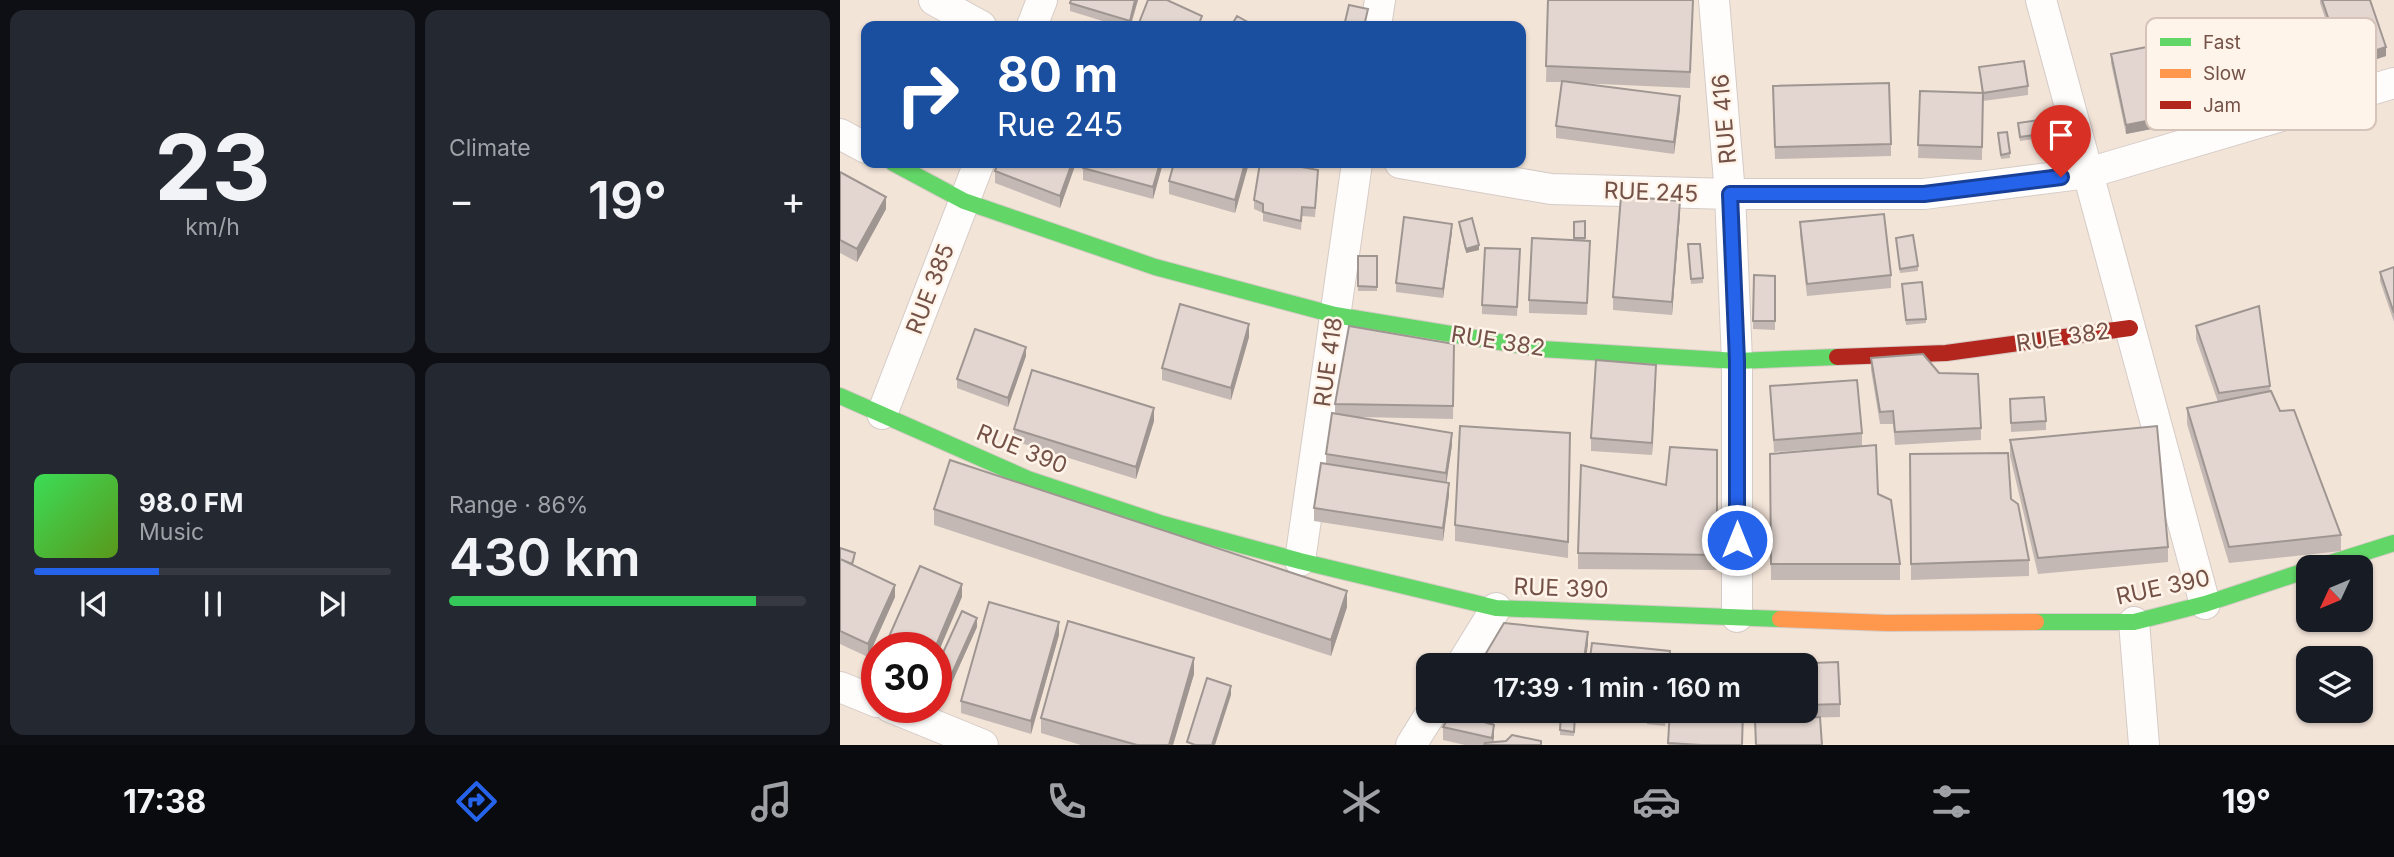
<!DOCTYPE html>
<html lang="en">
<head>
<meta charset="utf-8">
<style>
  :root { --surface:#171b24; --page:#242831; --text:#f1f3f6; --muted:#9ea1a6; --line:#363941; --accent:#2563eb }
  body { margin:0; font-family:Inter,sans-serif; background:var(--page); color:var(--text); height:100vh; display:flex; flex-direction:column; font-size:26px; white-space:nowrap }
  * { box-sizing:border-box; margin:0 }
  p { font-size:23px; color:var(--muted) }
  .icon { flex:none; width:38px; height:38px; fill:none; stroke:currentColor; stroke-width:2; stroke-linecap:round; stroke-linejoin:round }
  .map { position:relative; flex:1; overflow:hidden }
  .panel { display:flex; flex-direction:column; gap:10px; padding:10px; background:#0d0f14; width:840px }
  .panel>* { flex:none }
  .banner { position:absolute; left:21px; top:21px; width:665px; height:147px; border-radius:14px; box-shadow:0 2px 5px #0004; background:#1a4fa0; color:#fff; overflow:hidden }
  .needle { width:46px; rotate:226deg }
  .fabs { position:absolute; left:1456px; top:555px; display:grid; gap:14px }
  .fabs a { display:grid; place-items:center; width:77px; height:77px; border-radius:14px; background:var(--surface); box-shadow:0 2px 5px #0004; font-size:35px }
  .speed { position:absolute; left:21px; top:632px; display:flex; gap:14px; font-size:35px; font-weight:700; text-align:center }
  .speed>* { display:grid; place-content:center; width:91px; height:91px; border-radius:50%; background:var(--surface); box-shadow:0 2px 5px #0004; line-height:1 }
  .speed .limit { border:10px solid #d22; background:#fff; color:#111 }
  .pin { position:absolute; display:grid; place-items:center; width:60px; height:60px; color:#fff; margin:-72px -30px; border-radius:50% 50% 50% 0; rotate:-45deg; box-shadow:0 0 7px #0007 }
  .pin .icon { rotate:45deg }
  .me { position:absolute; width:77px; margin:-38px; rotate:0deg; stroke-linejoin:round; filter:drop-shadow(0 0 5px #0008) }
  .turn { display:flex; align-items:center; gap:24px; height:147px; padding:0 21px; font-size:32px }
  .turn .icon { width:91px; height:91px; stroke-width:2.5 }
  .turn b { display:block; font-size:49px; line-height:60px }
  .big { font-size:52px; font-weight:600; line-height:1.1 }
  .panel .widget { flex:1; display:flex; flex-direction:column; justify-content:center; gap:10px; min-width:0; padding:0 24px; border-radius:14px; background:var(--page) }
  .panel .dial { align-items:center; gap:0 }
  .dial b { font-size:91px; line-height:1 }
  .song { display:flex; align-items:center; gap:21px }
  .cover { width:84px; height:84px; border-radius:10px; background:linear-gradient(135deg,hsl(130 70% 55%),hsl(90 70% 35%)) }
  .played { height:7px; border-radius:4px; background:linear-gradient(90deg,var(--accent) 35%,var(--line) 35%) }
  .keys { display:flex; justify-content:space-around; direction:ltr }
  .heat { display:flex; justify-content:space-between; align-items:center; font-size:38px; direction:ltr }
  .charge { height:10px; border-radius:5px; background:linear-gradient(90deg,#34c759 86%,var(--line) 0) }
  .panel .tiles { flex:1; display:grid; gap:10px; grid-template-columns:repeat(2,1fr) }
  .trip { position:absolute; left:576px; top:653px; width:402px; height:70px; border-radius:14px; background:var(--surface); box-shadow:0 2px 5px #0004; font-weight:600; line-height:70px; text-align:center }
  .dock { display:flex; height:112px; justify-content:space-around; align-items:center; background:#090b0e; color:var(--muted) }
  .dock .icon { width:49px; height:49px }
  .dock .selected { color:var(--accent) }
  .dock b { font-size:32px; color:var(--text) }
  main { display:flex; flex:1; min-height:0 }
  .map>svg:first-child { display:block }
  .residential { fill:#f3e4d8; fill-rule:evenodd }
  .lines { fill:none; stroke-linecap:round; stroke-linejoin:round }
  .street-casing { stroke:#d5cbc6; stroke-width:32 }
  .fast-casing { stroke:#d6cbc5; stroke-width:18 }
  .slow-casing { stroke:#d6cbc5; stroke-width:18 }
  .jam-casing { stroke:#d6cbc5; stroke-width:18 }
  .street { stroke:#fefdfc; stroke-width:30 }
  .fast { stroke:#63d668; stroke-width:16 }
  .slow { stroke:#ff974d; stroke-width:16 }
  .jam { stroke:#b3261e; stroke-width:16 }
  .wall { fill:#c3b8b3; fill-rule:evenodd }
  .shaded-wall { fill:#9f9692 }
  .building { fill:#e3d6d0; stroke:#9f9692; stroke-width:2 }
  .route-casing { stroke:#184099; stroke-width:18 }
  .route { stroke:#2563eb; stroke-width:12 }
  .labels { text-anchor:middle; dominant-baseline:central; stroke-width:5; stroke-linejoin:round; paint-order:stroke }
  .street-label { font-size:23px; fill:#755248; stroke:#fff4e9 }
  .key { fill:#fff4e9; stroke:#d6c3b9; stroke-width:2 }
  .key-label { font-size:19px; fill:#755248 }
</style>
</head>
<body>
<main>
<section class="panel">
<div class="tiles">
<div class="widget dial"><b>23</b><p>km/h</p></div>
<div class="widget"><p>Climate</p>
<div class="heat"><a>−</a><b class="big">19°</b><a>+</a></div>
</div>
<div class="widget">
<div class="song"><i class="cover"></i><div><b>98.0 FM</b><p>Music</p></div></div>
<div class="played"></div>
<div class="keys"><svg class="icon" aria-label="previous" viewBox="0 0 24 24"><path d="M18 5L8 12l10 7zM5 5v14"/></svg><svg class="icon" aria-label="pause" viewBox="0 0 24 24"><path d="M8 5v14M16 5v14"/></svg><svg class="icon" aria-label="next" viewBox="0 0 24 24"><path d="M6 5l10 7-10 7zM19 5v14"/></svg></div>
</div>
<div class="widget"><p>Range · 86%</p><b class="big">430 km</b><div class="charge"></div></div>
</div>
</section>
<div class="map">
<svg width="1554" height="745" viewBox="0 0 1554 745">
  <rect width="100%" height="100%" fill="#f7efe8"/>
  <path class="residential" d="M0,0H1554V745H0ZM26,26H681V163H26ZM1468,567H1521V620H1468ZM37,648H96V707H37ZM1468,658H1521V710H1468ZM588,665H966V710H588Z"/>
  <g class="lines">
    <g class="street-casing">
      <path id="street" d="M94,0L141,26
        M874,0L890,194L897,361V617
        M1201,0L1365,604
        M192,26L202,0
        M536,26L540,0
        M0,134L26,148
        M560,163L711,189L890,194H1084L1248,173L1554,83
        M42,414L139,163
        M460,561L517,163
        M1294,622L1304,745
        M621,665L656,608
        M0,687L37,702
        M50,707L143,745
        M571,745L593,710"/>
    </g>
    <g class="fast-casing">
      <path id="fast" d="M53,163L124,201L315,267L495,315L702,349L897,361L997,357
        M0,396L188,479L323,524L460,561L656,608L940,619
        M1478,567L1554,543
        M1196,622H1294L1365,604L1468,570"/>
    </g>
    <g class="slow-casing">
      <path id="slow" d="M940,619L1047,623L1196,622"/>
    </g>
    <g class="jam-casing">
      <path id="jam" d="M997,357L1106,353L1290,328"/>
    </g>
    <use href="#street" class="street"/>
    <use href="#fast" class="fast"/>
    <use href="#slow" class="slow"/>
    <use href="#jam" class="jam"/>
  </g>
  <path class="wall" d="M298,0L291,26H279L230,11V3Z
    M708,0H853L850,88L737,83L840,109L834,154L716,138V126L722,82H706Z
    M1480,0H1530L1546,56L1503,70L1480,3Z
    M1333,34L1388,111L1350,119L1333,43Z
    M1408,45L1483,82L1419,98L1408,54Z
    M1271,54L1327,126L1286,134L1271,63Z
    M1139,67L1188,86V95L1143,101L1142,160L1078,158L1080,91L1142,93Z
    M933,98L1051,144V156L935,159Z
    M1178,123L1209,133V137L1180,141Z
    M1158,133L1170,153V158L1161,159Z
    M236,163L220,208L155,183V171Z
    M323,163L313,199L243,180V168Z
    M409,163L395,213L329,194V181Z
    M0,172L46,209L17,262L0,253Z
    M478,179L475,217L462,216L461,230L423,221V213L414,209V200Z
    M840,214L832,315L773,310V297Z
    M745,221V240L750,253L747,315L689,313V300L734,240V222Z
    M619,222L639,250L626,253L619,226Z
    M960,222L1051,275V288L967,296L960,235Z
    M612,232L603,298L556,292V283Z
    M1056,238L1078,266V271L1060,273Z
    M848,244L863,278V283L851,284Z
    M518,256H537V291H518Z
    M680,258L677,316L642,314V305Z
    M1554,267V322L1540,281V272Z
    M914,275L935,276V330L913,329Z
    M1062,288L1086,319V323L1066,325Z
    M1356,326L1430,386V392L1501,535V551L1389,563L1347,424V408L1378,402L1356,339Z
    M409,337L391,400L322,380V368Z
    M614,344L613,419L519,417L612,445L606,482L609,495L603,541L474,521V508L486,464V454L495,413V404Z
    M186,356L168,407L117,388V379Z
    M1031,358L1141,428V440L1055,445L1053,424H1040L1031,370Z
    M816,377L812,455L751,451V438Z
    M930,386L1022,433V446L934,452Z
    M1170,399L1206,421V430L1171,432Z
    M314,421L296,479L174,441V429Z
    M730,433L728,558L615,541V525Z
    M1170,440L1328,547V562L1198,574L1170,456Z
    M877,450V570L738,569V553L826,485Z
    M930,454L1038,494L1060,564V580H931Z
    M1070,454L1171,499L1189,560V576L1071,580Z
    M94,509L507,607L491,656L94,525Z
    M0,548L15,557L13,565L55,597L28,657L0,644Z
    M137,627L104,700L96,696V668Z
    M219,635L191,734L121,713V701Z
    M966,665L1000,704V717L916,719L915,710H966Z
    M354,674L333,745H241L201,733V718Z
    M613,710H662L660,718L646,715L654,722L653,742L701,745H625L603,740V727ZM636,713L641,714L639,720L635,719Z
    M777,710H796L795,717L777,713Z
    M808,710H827L825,726L807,724Z
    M830,710L902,745H828Z
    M721,714L735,720L734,736L720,735Z"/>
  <path class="shaded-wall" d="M295,0H298L290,26V21Z
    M1546,47V56L1503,70V61Z
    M1483,73V82L1419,98V89Z
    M840,96V109L834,154V142Z
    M1388,102V111L1350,119V110Z
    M1327,117V126L1286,134V125Z
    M232,163H236L220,208V196Z
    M320,163H323L313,199V187Z
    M405,163H409L395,213V200Z
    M46,197V209L17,262V249Z
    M840,201V214L832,315V302Z
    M612,224V232L603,298V289Z
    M639,245V250L626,253V249Z
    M409,324V337L391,400V388Z
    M186,347V356L168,407V398Z
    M816,365V377L812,455V443Z
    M314,408V421L296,479V467Z
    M612,433V445L606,486V473Z
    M609,483V495L603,541V528Z
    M122,584V597L96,658V648H95Z
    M55,585V597L28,657V644Z
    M507,591V607L491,656V640Z
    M137,618V627L104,700V691Z
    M219,622V635L191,734V721Z
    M748,632V645L745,665H743Z
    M354,658V674L333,745H329Z
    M391,686V695L375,745H372Z
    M634,710H636V713L631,731V718Z
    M654,725V737L653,745H652Z"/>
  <path class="building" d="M231,0H295L290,21L230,3Z
    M308,0H327L362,16L358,26H306L299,23Z
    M708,0H853L850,72L706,66Z
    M1482,0H1530L1546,47L1503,61Z
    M509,5L528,9L524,26H504Z
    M397,16L415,26H391Z
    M383,23L390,26H380Z
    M1312,46L1327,117L1286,125L1271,54Z
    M1184,61L1188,86L1143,93L1139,67Z
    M722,81L840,96L834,142L716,126Z
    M1049,83L1051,144L935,147L933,86Z
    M1080,91L1143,93L1142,147L1078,145Z
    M1207,119L1209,133L1180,137L1178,123Z
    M1167,132L1170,153L1161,155L1158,133Z
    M158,163H232L220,196L155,171Z
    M244,163H320L313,187L243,168Z
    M334,163H405L395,200L329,181Z
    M420,163H440L478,170L475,208L462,207L461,221L423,212V204L414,200Z
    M0,172L46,197L17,249L0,240Z
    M781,196L840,201L832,302L773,297Z
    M1044,214L1051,275L967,284L960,222Z
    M564,217L612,224L603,289L556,283Z
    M632,218L639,245L626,249L619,222Z
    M745,221V238H734V222Z
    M1073,235L1078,266L1060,269L1056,238Z
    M692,238L750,241L747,303L689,300Z
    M848,244H860L863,278L851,279Z
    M645,248L680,249L677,307L642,305Z
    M518,256H537V287L518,286Z
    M1554,267V313L1540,272Z
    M914,275L935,276V321H913Z
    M1082,282L1086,319L1066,320L1062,284Z
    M340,304L409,324L391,388L322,368Z
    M1419,306L1430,386L1379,393L1356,326Z
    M509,326L614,344L613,406L495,404Z
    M135,329L186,347L168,398L117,379Z
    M1083,354L1099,373L1138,374L1141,428L1055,432L1053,411L1040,412L1031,358Z
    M756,360L816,365L812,443L751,438Z
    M192,370L314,408L296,467L174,429Z
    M1017,380L1022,433L934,440L930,386Z
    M1431,391L1440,411L1454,410L1501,535L1389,547L1347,408Z
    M1204,397L1206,421L1171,423L1170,399Z
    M492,413L612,433L606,473L486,454Z
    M620,426L730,433L728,542L615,525Z
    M1317,426L1328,547L1198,558L1170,440Z
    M1036,445L1038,494L1051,500L1060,564H931L930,454Z
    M830,447L877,450V555L738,553L741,465L826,485Z
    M1168,453L1171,499L1178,504L1189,560L1071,564L1070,454Z
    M110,460L507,591L491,640L94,509Z
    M481,463L609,483L603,528L474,508Z
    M0,548L15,553L12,564L0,559Z
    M0,559L55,585L28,644L0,631Z
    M80,566L122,584L95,648H44Z
    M149,602L219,622L191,721L121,701Z
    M122,611L137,618L104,691L96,687V668Z
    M228,621L354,658L329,745H297L201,718Z
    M664,623L748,632L743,665H679L669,663V665H639Z
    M752,643L830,651L829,665H749Z
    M858,654L913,657L912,665H857Z
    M832,659L854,661V665H831Z
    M998,662L1000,704L966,705V665H914Z
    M367,678L391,686L372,745H355L347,742Z
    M613,710H634L631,718L654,725L652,738L603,727Z
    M808,710H827L825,721L807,719Z
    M830,710H903L902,745H861L828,743Z
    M641,714L654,717L652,724L639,720Z
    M721,714L735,715L734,732L720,730Z
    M980,717L982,745H916L915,719Z
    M672,735L701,741V745H644L645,743L666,741Z"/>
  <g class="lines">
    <g class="route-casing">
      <path id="route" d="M897,540V361L890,194H1084L1221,177"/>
    </g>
    <use href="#route" class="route"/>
  </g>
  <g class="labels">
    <g class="street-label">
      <text transform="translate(884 119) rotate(-95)">RUE 416</text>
      <text transform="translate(811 192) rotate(2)">RUE 245</text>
      <text transform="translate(90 289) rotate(-69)">RUE 385</text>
      <text transform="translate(1223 337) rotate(-8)">RUE 382</text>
      <text transform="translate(658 341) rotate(9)">RUE 382</text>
      <text transform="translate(488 362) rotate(-82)">RUE 418</text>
      <text transform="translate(182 449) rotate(22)">RUE 390</text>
      <text transform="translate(1323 587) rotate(-12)">RUE 390</text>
      <text transform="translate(721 588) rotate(2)">RUE 390</text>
    </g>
  </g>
  <rect x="1306" y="18" width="230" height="112" rx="10" class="key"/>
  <rect x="1320" y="38" width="31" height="8" fill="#63d668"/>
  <rect x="1320" y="69" width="31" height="9" fill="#ff974d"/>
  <rect x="1320" y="101" width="31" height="8" fill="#b3261e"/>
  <g class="key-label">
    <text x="1363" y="49">Fast</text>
    <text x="1363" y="80">Slow</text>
    <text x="1363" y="112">Jam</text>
  </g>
</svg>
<div class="fabs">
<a><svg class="needle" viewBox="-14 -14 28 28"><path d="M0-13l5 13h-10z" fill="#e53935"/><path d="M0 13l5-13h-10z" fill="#9ea1a6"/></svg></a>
<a><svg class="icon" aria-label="layers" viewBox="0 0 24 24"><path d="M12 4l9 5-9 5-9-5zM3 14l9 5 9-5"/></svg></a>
</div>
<div class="speed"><div class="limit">30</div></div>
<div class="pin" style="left:1221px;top:177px;background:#d93025"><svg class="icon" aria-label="arrive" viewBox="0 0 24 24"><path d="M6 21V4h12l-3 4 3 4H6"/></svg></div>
<svg class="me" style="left:897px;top:540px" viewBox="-20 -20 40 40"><circle r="17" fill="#2563eb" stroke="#fff" stroke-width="3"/><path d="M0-11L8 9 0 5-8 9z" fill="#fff"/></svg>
<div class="trip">17:39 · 1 min · 160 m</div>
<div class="banner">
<div class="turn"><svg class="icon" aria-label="right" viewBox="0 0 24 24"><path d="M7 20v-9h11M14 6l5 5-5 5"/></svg><div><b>80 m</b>Rue 245</div></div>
</div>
</div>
</main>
<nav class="dock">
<b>17:38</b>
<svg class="icon selected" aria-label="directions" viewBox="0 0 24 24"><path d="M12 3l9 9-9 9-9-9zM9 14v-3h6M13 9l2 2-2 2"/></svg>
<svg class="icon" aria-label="music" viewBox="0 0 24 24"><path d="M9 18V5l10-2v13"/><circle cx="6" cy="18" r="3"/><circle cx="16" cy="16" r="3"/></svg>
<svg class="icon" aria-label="phone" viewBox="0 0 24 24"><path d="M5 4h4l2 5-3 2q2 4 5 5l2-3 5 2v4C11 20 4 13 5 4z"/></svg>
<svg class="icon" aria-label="climate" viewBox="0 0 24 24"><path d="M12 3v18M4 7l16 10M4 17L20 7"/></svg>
<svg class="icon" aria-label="car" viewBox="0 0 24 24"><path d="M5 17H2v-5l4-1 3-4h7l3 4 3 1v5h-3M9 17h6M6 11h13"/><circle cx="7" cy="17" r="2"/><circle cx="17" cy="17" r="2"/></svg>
<svg class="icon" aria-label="filters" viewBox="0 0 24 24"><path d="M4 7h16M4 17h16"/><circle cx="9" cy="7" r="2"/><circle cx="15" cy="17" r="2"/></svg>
<b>19°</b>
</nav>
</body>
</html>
